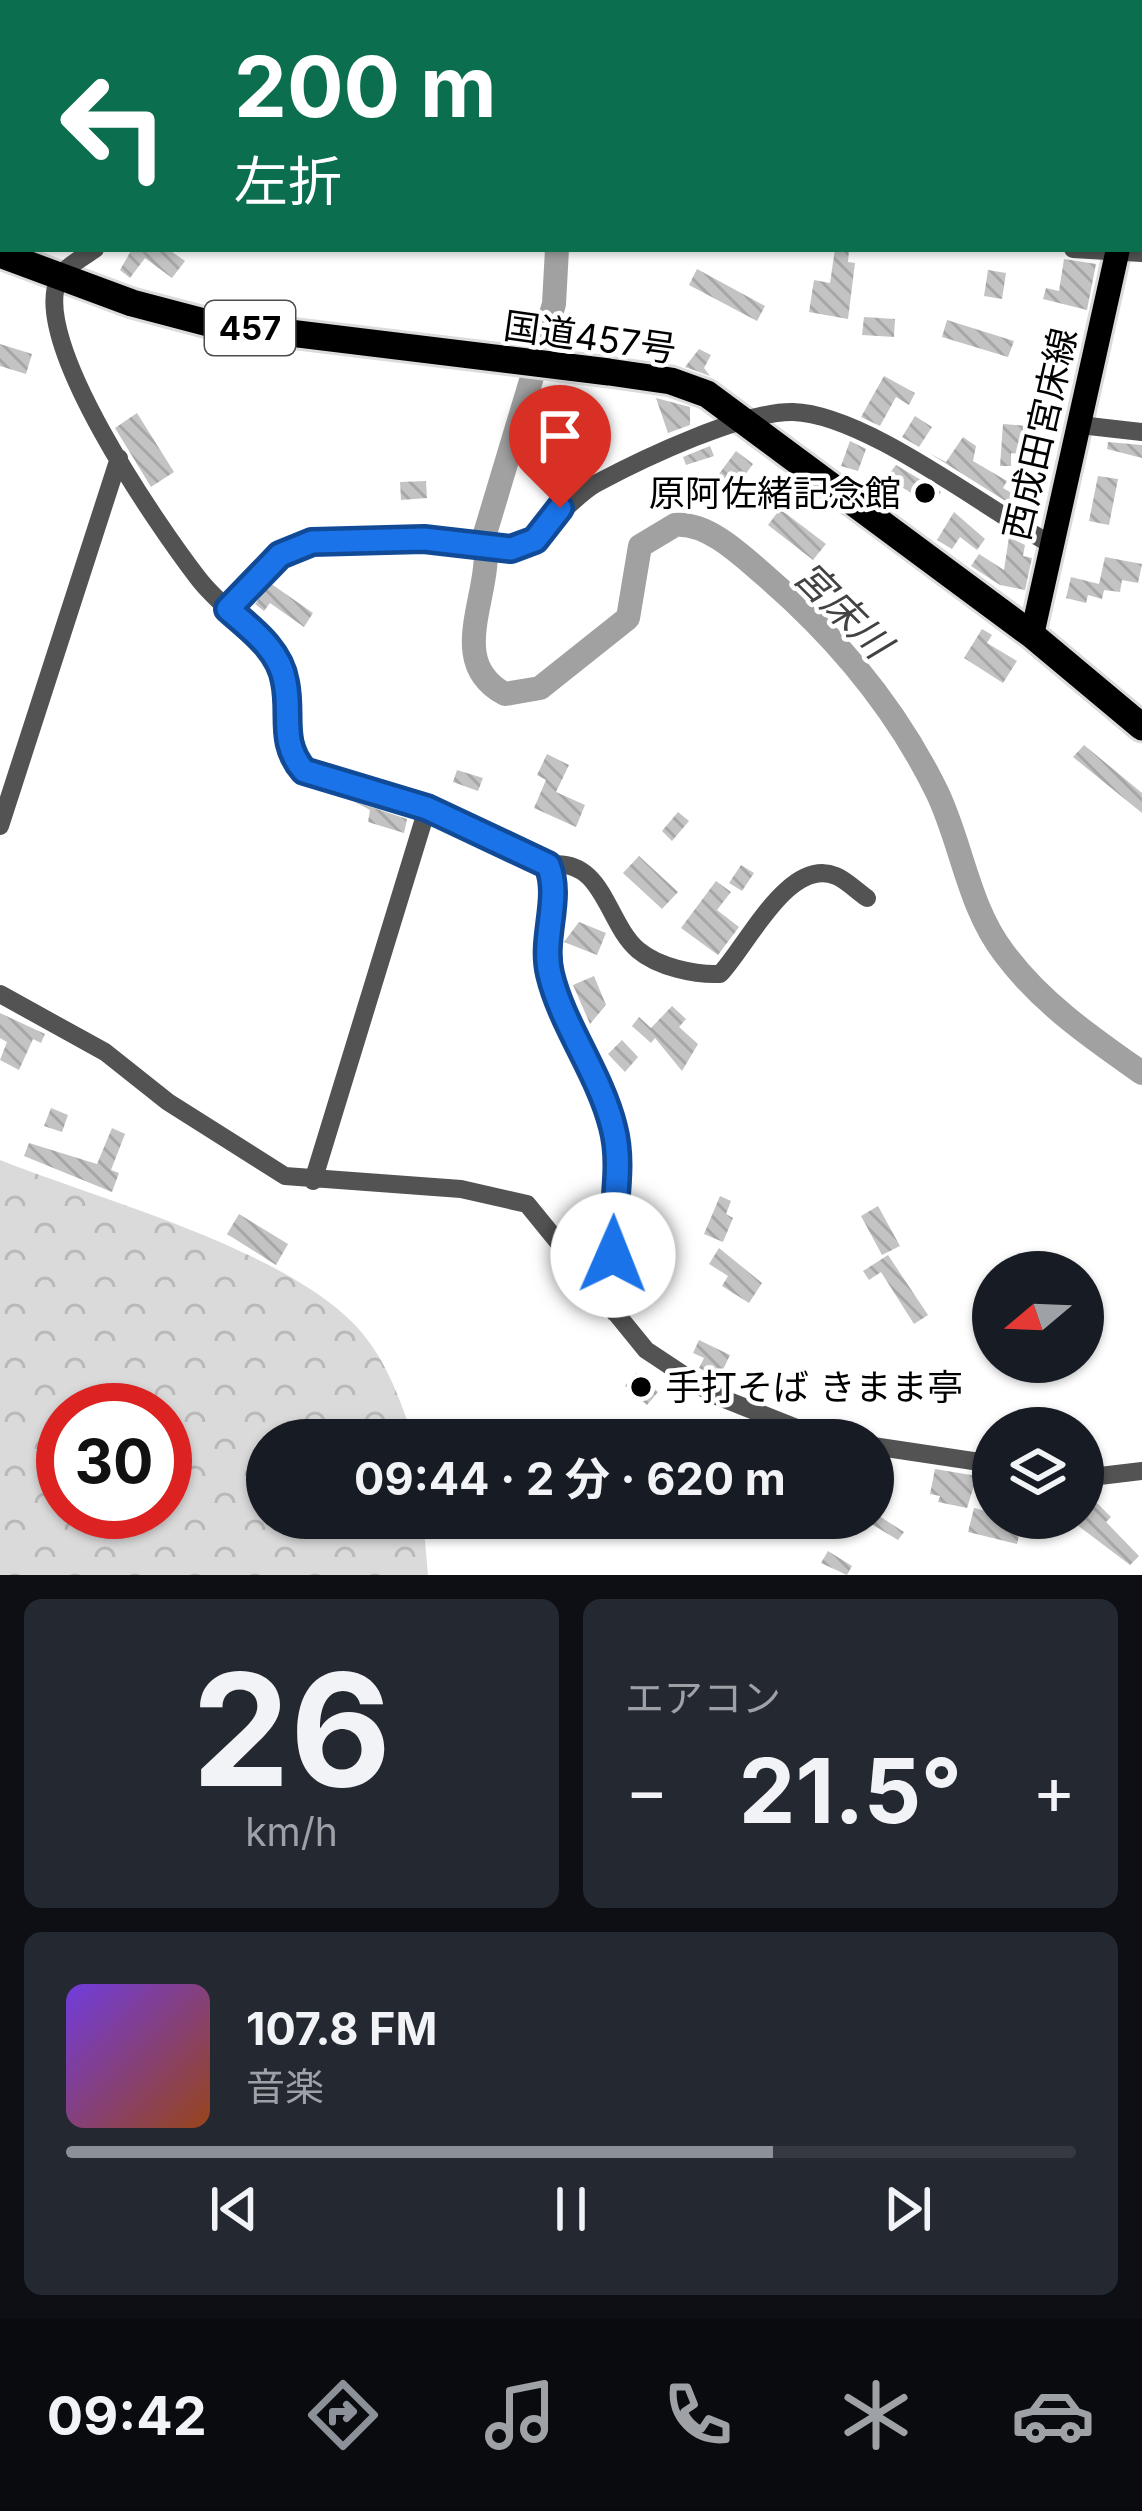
<!DOCTYPE html>
<html lang="ja">
<head>
<meta charset="utf-8">
<style>
  :root { --surface:#171b24; --page:#242831; --text:#f1f3f6; --muted:#9ea1a6; --line:#363941; --accent:#8c9099 }
  body { margin:0; font-family:Inter,"Noto Sans JP",sans-serif; background:var(--page); color:var(--text); height:100vh; display:flex; flex-direction:column; font-size:45px; white-space:nowrap }
  * { box-sizing:border-box; margin:0 }
  p { font-size:39px; color:var(--muted) }
  .icon { flex:none; width:66px; height:66px; fill:none; stroke:currentColor; stroke-width:2; stroke-linecap:round; stroke-linejoin:round }
  .map { position:relative; height:1575px; overflow:hidden }
  .sheet { display:flex; flex-direction:column; gap:24px; padding:24px; background:#0d0f14; flex:1 }
  .sheet>* { flex:none }
  .banner { position:absolute; left:0px; top:0px; width:1143px; height:252px; box-shadow:0 3px 9px #0004; background:#0b6e4f; color:#fff; overflow:hidden }
  .needle { width:78px; rotate:251deg }
  .controls { position:absolute; left:972px; top:1251px; display:grid; gap:24px }
  .controls a { display:grid; place-items:center; width:132px; height:132px; border-radius:50%; background:var(--surface); box-shadow:0 3px 9px #0004; font-size:60px }
  .speed { position:absolute; left:36px; top:1383px; display:flex; gap:24px; font-size:60px; font-weight:700; text-align:center }
  .speed>* { display:grid; place-content:center; width:156px; height:156px; border-radius:50%; background:var(--surface); box-shadow:0 3px 9px #0004; line-height:1 }
  .speed .limit { border:18px solid #d22; background:#fff; color:#111 }
  .pin { position:absolute; display:grid; place-items:center; width:102px; height:102px; color:#fff; margin:-123px -51px; border-radius:50% 50% 50% 0; rotate:-45deg; box-shadow:0 0 12px #0007 }
  .pin .icon { rotate:45deg }
  .me { position:absolute; width:132px; margin:-66px; rotate:1deg; stroke-linejoin:round; filter:drop-shadow(0 0 9px #0008) }
  .turn { display:flex; align-items:center; gap:42px; height:252px; padding:0 36px; font-size:54px }
  .turn .icon { width:156px; height:156px; stroke-width:2.5 }
  .turn b { display:block; font-size:84px; line-height:102px }
  .big { font-size:90px; font-weight:700; line-height:1.1 }
  .sheet .card { flex:1; display:flex; flex-direction:column; justify-content:center; gap:18px; min-width:0; padding:0 42px; border-radius:18px; background:var(--page) }
  .sheet .dial { align-items:center; gap:0 }
  .dial b { font-size:156px; line-height:1 }
  .song { display:flex; align-items:center; gap:36px }
  .cover { width:144px; height:144px; border-radius:18px; background:linear-gradient(135deg,hsl(260 70% 55%),hsl(20 70% 35%)) }
  .played { height:12px; border-radius:6px; background:linear-gradient(90deg,var(--accent) 70%,var(--line) 70%) }
  .keys { display:flex; justify-content:space-around; direction:ltr }
  .heat { display:flex; justify-content:space-between; align-items:center; font-size:66px; direction:ltr }
  .sheet .tiles { flex:1; display:grid; gap:24px; grid-template-columns:1fr 1fr }
  .card:last-child { grid-column:span 2 }
  .trip { position:absolute; left:246px; top:1419px; width:648px; height:120px; border-radius:60px; background:var(--surface); box-shadow:0 3px 9px #0004; font-weight:700; line-height:120px; text-align:center }
  .dock { display:flex; height:192px; justify-content:space-around; align-items:center; background:#090b0e; color:var(--muted) }
  .dock .icon { width:84px; height:84px }
  .dock .on { color:var(--accent) }
  .dock b { font-size:54px; color:var(--text) }
  .map>svg:first-child { display:block }
  .forest { fill:url(#forest-crowns); fill-rule:evenodd }
  .lines { fill:none; stroke-linecap:round; stroke-linejoin:round }
  .river { stroke:#a1a1a1; stroke-width:24 }
  .building { fill:url(#building-back-hatch) }
  .major-casing { stroke:#dbdbdb; stroke-width:30 }
  .highway-casing { stroke:#dbdbdb; stroke-width:33 }
  .minor { stroke:#535353; stroke-width:18 }
  .major { stroke:#000; stroke-width:24 }
  .highway { stroke:#000; stroke-width:27 }
  .route-casing { stroke:#114b97; stroke-width:30 }
  .route { stroke:#1a73e8; stroke-width:21 }
  .poi-dot { fill:#000; stroke:#fff; stroke-width:4.5 }
  .labels { text-anchor:middle; dominant-baseline:central; stroke-width:9; stroke-linejoin:round; paint-order:stroke }
  .shield { fill:#fff; stroke:#4c4c4c; stroke-width:3 }
  .shield-label { font-size:33px; font-weight:bold; fill:#000 }
  .street-label { font-size:36px; fill:#000; stroke:#fff }
  .poi-label { font-size:36px; fill:#000; stroke:#fff; text-anchor:end }
  .water-label { font-size:39px; font-style:italic; fill:#424242; stroke:#fff }
</style>
</head>
<body>
<div class="map">
<svg width="1142" height="1575" viewBox="0 0 1142 1575">
  <defs>
    <pattern id="forest-crowns" width="20" height="18" patternUnits="userSpaceOnUse" patternTransform="scale(3)"><rect width="20" height="18" fill="#dadada"/><path d="M2 6a3 3 0 1 1 6 0M12 15a3 3 0 1 1 6 0" fill="none" stroke="#b9b9b9"/></pattern>
    <pattern id="building-back-hatch" width="6" height="6" patternUnits="userSpaceOnUse" patternTransform="scale(3)"><rect width="6" height="6" fill="#c3c3c3"/><path d="M-1 5l2 2M0 0l6 6M5-1l2 2" fill="none" stroke="#a6a6a6"/></pattern>
  </defs>
  <rect width="100%" height="100%" fill="#fff"/>
  <path class="forest" d="M0,1160C101,1200 273,1246 350,1320C384,1353 399,1396 414,1440H267V1518H423L428,1575H0ZM63,1410H165V1512H63Z"/>
  <g class="lines">
    <path class="river" d="M53,3L57,0
      M550,3V0
      M0,38L3,37
      M557,249L554,304L484,537C496,590 442,660 505,694L540,688L628,618L640,546L675,525C706,522 738,552 761,572C834,634 895,706 937,792C962,844 968,906 1004,953C1041,1003 1092,1038 1142,1073"/>
  </g>
  <path class="building" d="M132,249H168L185,261L172,278L145,258L130,278L120,270Z
    M835,249H849L848,262L855,263L848,319L809,312L814,280L830,283Z
    M1064,259L1096,264L1087,310L1043,299L1046,288L1059,291Z
    M697,269L765,306L757,321L689,285Z
    M988,270L1006,273L1002,299L984,296Z
    M864,317L895,319L894,337L862,335Z
    M947,320L1014,341L1008,357L942,337Z
    M0,344L32,354L26,374L0,366Z
    M699,349L711,355L704,368L710,376L685,367Z
    M884,376L915,393L909,405L896,397L880,426L861,417Z
    M656,398L690,407V425L668,433Z
    M137,413L174,472L151,487L115,428Z
    M915,416L932,427L919,447L902,437Z
    M1003,424L1028,426L1020,454L1011,453V466H1000Z
    M963,437L976,446L973,461L1007,481L1003,488L1018,497L1012,505L929,453L946,462Z
    M850,441L866,449L858,471L841,466Z
    M1108,442L1142,445V458L1107,449Z
    M710,446L714,456L686,465L683,457Z
    M736,451L753,464L736,487L719,474Z
    M896,465L941,492L931,506L902,487L893,499L878,488Z
    M1098,476L1118,479L1109,525L1089,521Z
    M426,481L427,498L401,500L400,482Z
    M780,509L826,544L813,560L768,525Z
    M954,512L985,539L977,550L960,537L952,549L937,540Z
    M1009,537L1025,545L1023,556L1032,558L1025,590L1000,585L971,566L979,554L1004,570Z
    M1105,557L1142,564L1138,583L1122,580L1120,592L1104,590L1102,599L1088,595L1086,603L1066,598L1071,577L1099,584Z
    M270,583L313,613L304,627L270,603L264,611L255,604Z
    M982,629L992,635L987,643L1017,661L1003,683L964,658Z
    M1084,745L1142,793V813L1073,757Z
    M547,754L569,765L556,792L585,805L576,827L534,808L546,780L537,775Z
    M457,770L483,778L478,791L453,782Z
    M353,801L407,819L404,833L368,822L370,810Z
    M678,812L689,821L672,841L662,831Z
    M639,856L678,892L662,909L623,873Z
    M741,865L754,873L742,891L729,883Z
    M716,881L731,892L717,910L739,927L718,955L681,928Z
    M579,922L606,933L597,955L564,942Z
    M594,976L606,1005L590,1024L573,985Z
    M672,1006L686,1019L679,1027L698,1044L682,1071L655,1038L651,1043L632,1026L639,1017L651,1028Z
    M0,1013L45,1034L41,1043L33,1039L19,1070L0,1060L7,1042L0,1038Z
    M622,1040L638,1057L625,1072L608,1054Z
    M51,1108L68,1115L62,1132L44,1126Z
    M112,1128L125,1134L111,1170L119,1173L112,1192L24,1156L29,1143L97,1164Z
    M720,1196L731,1201L726,1214L733,1218L723,1242L704,1234Z
    M878,1206L900,1246L882,1255L861,1216Z
    M239,1214L288,1244L276,1265L227,1234Z
    M719,1248L762,1283L749,1303L722,1286L728,1276L709,1264Z
    M888,1255L928,1315L914,1324L881,1272L869,1280L863,1271Z
    M699,1340L730,1355L719,1378L699,1368L704,1358L693,1353Z
    M636,1373L658,1392L647,1405L625,1386Z
    M935,1469L977,1476L967,1508L938,1502L940,1496L930,1494Z
    M1097,1503L1111,1517L1106,1522L1139,1556L1130,1565L1068,1518H1083Z
    M974,1508L993,1513V1518H1023L1017,1544L968,1532Z
    M873,1512L904,1532L898,1540L873,1525Z
    M742,1518H764L753,1536L737,1526Z
    M828,1551L852,1566L847,1575L821,1563Z"/>
  <g class="lines">
    <g class="major-casing">
      <path id="major" d="M1074,0L1075,3
        M1032,635L1118,249"/>
    </g>
    <g class="highway-casing">
      <path id="highway" d="M0,254L132,303L208,323L609,372L671,381L707,394L1032,635L1142,727"/>
    </g>
    <path class="minor" d="M244,0L246,3
      M714,0L715,3
      M210,3L213,0
      M393,3L396,0
      M95,249C84,257 66,266 60,277C25,336 161,530 198,578C217,603 243,620 264,643C301,682 266,749 311,774L427,809L548,865L554,880L547,949L550,977L603,1096L616,1138L615,1313
      M1073,249L1142,253
      M1080,425L1142,432
      M228,609C245,590 264,564 286,551C319,532 402,537 440,540C464,542 489,550 513,549C534,547 570,497 597,483C644,458 743,411 793,412C865,414 984,508 1052,545
      M0,826L119,458
      M548,865C604,856 606,923 638,950C658,967 695,975 720,974C747,946 789,856 836,876C846,880 857,891 867,898
      M0,994L105,1052L168,1102L285,1176L461,1189L527,1204L646,1350L714,1395L827,1440
      M313,1181L427,809
      M873,1446L993,1464
      M1083,1478L1142,1471"/>
    <use href="#major" class="major"/>
    <use href="#highway" class="highway"/>
  </g>
  <g class="lines">
    <g class="route-casing">
      <path id="route" d="M560,508L535,540L511,549L424,539L312,542L280,555L228,609C251,629 280,650 285,682C292,716 279,742 304,771L427,808L548,865C562,898 541,938 550,974C562,1025 600,1074 613,1127C624,1168 611,1212 613,1255"/>
    </g>
    <use href="#route" class="route"/>
  </g>
  <g class="poi-dot">
    <circle cx="925" cy="493" r="12"/>
    <circle cx="641" cy="1387" r="12"/>
  </g>
  <g class="labels">
    <rect class="shield" x="205" y="301" width="90" height="54" rx="9"/>
    <g class="shield-label">
      <text x="250" y="328">457</text>
    </g>
    <g class="street-label">
      <text transform="translate(590 337) rotate(8)">国道457号</text>
      <text transform="translate(1040 434) rotate(-77)">西成田宮床線</text>
    </g>
    <g class="poi-label">
      <text x="901" y="493">原阿佐緒記念館</text>
      <text x="665" y="1387" text-anchor="start">手打そば きまま亭</text>
    </g>
    <g class="water-label">
      <text transform="translate(843 609) rotate(45)">宮床川</text>
    </g>
  </g>
</svg>
<div class="controls">
<a><svg class="needle" viewBox="-14 -14 28 28"><path d="M0-13l5 13h-10z" fill="#e53935"/><path d="M0 13l5-13h-10z" fill="#9ea1a6"/></svg></a>
<a><svg class="icon" aria-label="layers" viewBox="0 0 24 24"><path d="M12 4l9 5-9 5-9-5zM3 14l9 5 9-5"/></svg></a>
</div>
<div class="speed"><div class="limit">30</div></div>
<div class="pin" style="left:560px;top:508px;background:#d93025"><svg class="icon" aria-label="arrive" viewBox="0 0 24 24"><path d="M6 21V4h12l-3 4 3 4H6"/></svg></div>
<svg class="me" style="left:613px;top:1255px" viewBox="-20 -20 40 40"><circle r="19" fill="#fff"/><path d="M0-13L10 11 0 6-10 11z" fill="#1a73e8"/></svg>
<div class="trip">09:44 · 2 分 · 620 m</div>
<div class="banner">
<div class="turn"><svg class="icon" aria-label="left" viewBox="0 0 24 24"><path d="M17 20v-9H6M10 6l-5 5 5 5"/></svg><div><b>200 m</b>左折</div></div>
</div>
</div>
<section class="sheet">
<div class="tiles">
<div class="card dial"><b>26</b><p>km/h</p></div>
<div class="card"><p>エアコン</p>
<div class="heat"><a>−</a><b class="big">21.5°</b><a>+</a></div>
</div>
<div class="card">
<div class="song"><i class="cover"></i><div><b>107.8 FM</b><p>音楽</p></div></div>
<div class="played"></div>
<div class="keys"><svg class="icon" aria-label="previous" viewBox="0 0 24 24"><path d="M18 5L8 12l10 7zM5 5v14"/></svg><svg class="icon" aria-label="pause" viewBox="0 0 24 24"><path d="M8 5v14M16 5v14"/></svg><svg class="icon" aria-label="next" viewBox="0 0 24 24"><path d="M6 5l10 7-10 7zM19 5v14"/></svg></div>
</div>
</div>
</section>
<nav class="dock">
<b>09:42</b>
<svg class="icon on" aria-label="directions" viewBox="0 0 24 24"><path d="M12 3l9 9-9 9-9-9zM9 14v-3h6M13 9l2 2-2 2"/></svg>
<svg class="icon" aria-label="music" viewBox="0 0 24 24"><path d="M9 18V5l10-2v13"/><circle cx="6" cy="18" r="3"/><circle cx="16" cy="16" r="3"/></svg>
<svg class="icon" aria-label="phone" viewBox="0 0 24 24"><path d="M5 4h4l2 5-3 2q2 4 5 5l2-3 5 2v4C11 20 4 13 5 4z"/></svg>
<svg class="icon" aria-label="climate" viewBox="0 0 24 24"><path d="M12 3v18M4 7l16 10M4 17L20 7"/></svg>
<svg class="icon" aria-label="car" viewBox="0 0 24 24"><path d="M5 17H2v-5l4-1 3-4h7l3 4 3 1v5h-3M9 17h6M6 11h13"/><circle cx="7" cy="17" r="2"/><circle cx="17" cy="17" r="2"/></svg>
</nav>
</body>
</html>
